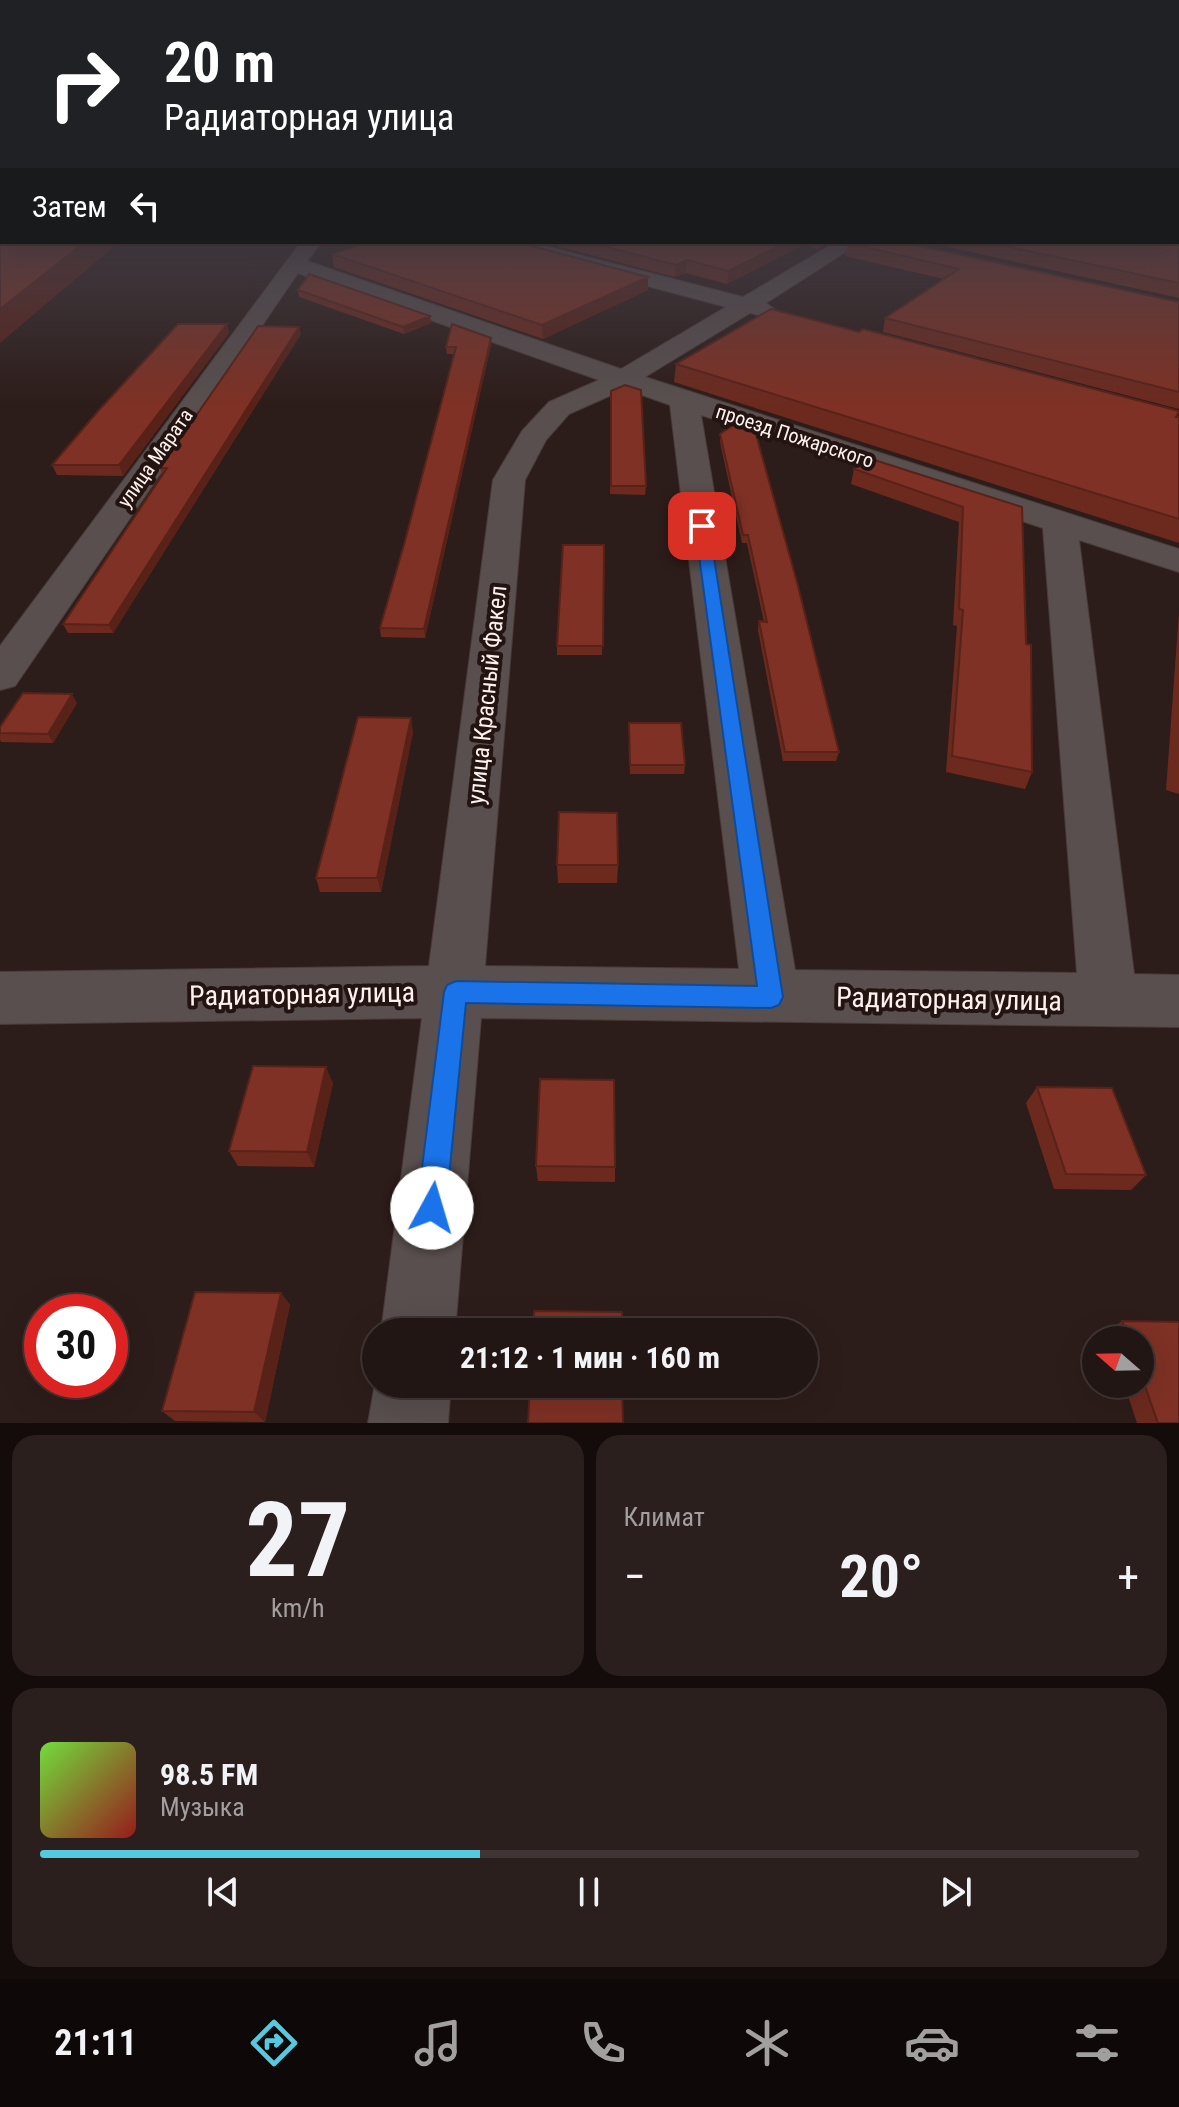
<!DOCTYPE html>
<html lang="ru">
<head>
<meta charset="utf-8">
<style>
  :root { --surface:#221614; --page:#2a1f1d; --text:#f1f3f6; --muted:#a29fa0; --line:#3f3534; --accent:#55cadf }
  body { margin:0; font-family:"Roboto Condensed",sans-serif; background:var(--page); color:var(--text); height:100vh; display:flex; flex-direction:column; font-size:30px; white-space:nowrap }
  * { box-sizing:border-box; margin:0 }
  p { font-size:26px; color:var(--muted) }
  .icon { flex:none; width:44px; height:44px; fill:none; stroke:currentColor; stroke-width:2; stroke-linecap:round; stroke-linejoin:round }
  .map { position:relative; height:1423px; overflow:hidden }
  .details { display:flex; flex-direction:column; gap:12px; padding:12px; background:#130c0b; flex:1 }
  .details>* { flex:none }
  .guide { position:absolute; left:0px; top:0px; width:1180px; height:244px; box-shadow:0 8px 32px #0002,0 0 0 2px var(--line); background:#202124; color:#fff; overflow:hidden }
  .needle { width:52px; rotate:290deg }
  .tools { position:absolute; left:1082px; top:1326px; display:grid; gap:16px }
  .tools a { display:grid; place-items:center; width:72px; height:72px; border-radius:50%; background:var(--surface); box-shadow:0 8px 32px #0002,0 0 0 2px var(--line); font-size:40px }
  .speed { position:absolute; left:24px; top:1294px; display:flex; gap:16px; font-size:40px; font-weight:700; text-align:center }
  .speed>* { display:grid; place-content:center; width:104px; height:104px; border-radius:50%; background:var(--surface); box-shadow:0 8px 32px #0002,0 0 0 2px var(--line); line-height:1 }
  .speed .limit { border:12px solid #d22; background:#fff; color:#111 }
  .pin { position:absolute; display:grid; place-items:center; width:68px; height:68px; color:#fff; margin:-34px; border-radius:16px; box-shadow:0 4px 12px #0006 }
  .me { position:absolute; width:88px; margin:-44px; rotate:6deg; stroke-linejoin:round; filter:drop-shadow(0 0 6px #0008) }
  .turn { display:flex; align-items:center; gap:28px; height:168px; padding:0 32px; font-size:36px }
  .turn .icon { width:104px; height:104px; stroke-width:2.5 }
  .turn b { display:block; font-size:56px; line-height:68px }
  .then { display:flex; align-items:center; height:76px; padding:0 32px; background:#0003; gap:16px; font-size:30px }
  .big { font-size:60px; font-weight:700; line-height:1.1 }
  .details .widget { flex:1; display:flex; flex-direction:column; justify-content:center; gap:12px; min-width:0; padding:0 28px; border-radius:24px; background:var(--page) }
  .details .dial { align-items:center; gap:0 }
  .dial b { font-size:104px; line-height:1 }
  .song { display:flex; align-items:center; gap:24px }
  .cover { width:96px; height:96px; border-radius:12px; background:linear-gradient(135deg,hsl(100 70% 55%),hsl(0 70% 35%)) }
  .played { height:8px; border-radius:4px; background:linear-gradient(90deg,var(--accent) 40%,var(--line) 40%) }
  .keys { display:flex; justify-content:space-around; direction:ltr }
  .heat { display:flex; justify-content:space-between; align-items:center; font-size:44px; direction:ltr }
  .details .tiles { flex:1; display:grid; gap:12px; grid-template-columns:1fr 1fr }
  .widget:last-child { grid-column:span 2 }
  .trip { position:absolute; left:362px; top:1318px; width:456px; height:80px; border-radius:40px; background:var(--surface); box-shadow:0 8px 32px #0002,0 0 0 2px var(--line); font-weight:700; line-height:80px; text-align:center }
  .menu { display:flex; height:128px; justify-content:space-around; align-items:center; background:#0e0908; color:var(--muted) }
  .menu .icon { width:56px; height:56px }
  .menu .active { color:var(--accent) }
  .menu b { font-size:36px; color:var(--text) }
  .map>svg:first-child { display:block }
  .lines { fill:none; stroke-linecap:round; stroke-linejoin:round }
  .minor-casing { stroke:#4a3b38; stroke-width:2 }
  .minor { fill:#584f4e; fill-rule:evenodd }
  .wall { fill:#6c2a1f }
  .shaded-wall { fill:#582219 }
  .building { fill:#7e3124; stroke:#582219; stroke-width:2 }
  .route { fill:#1a73e8; stroke:#114b97; stroke-width:2 }
  .labels { text-anchor:middle; dominant-baseline:central; stroke-width:8; stroke-linejoin:round; paint-order:stroke }
  .far-street-label { font-size:20px; fill:#fdf1ef; stroke:#231411 }
  .street-label { font-size:24px; fill:#fdf1ef; stroke:#231411 }
  .near-street-label { font-size:28px; fill:#fdf1ef; stroke:#231411 }
</style>
</head>
<body>
<div class="map">
<svg width="1179" height="1423" viewBox="0 0 1179 1423">
  <rect width="100%" height="100%" fill="#2d1d1a"/>
  <g class="lines">
    <g class="minor-casing">
      <path id="minor" d="M301,242L321,243L307,261L621,369L726,307L498,246L495,242H529L743,297L836,242H861L766,303L774,309L771,314L762,316L750,313L645,377L1179,549V572L1079,540L1134,974L1179,975V1027L481,1018L455,1332H381L422,1018L0,1024V972L429,966L493,480L522,431L549,402L599,380L298,273L15,686L0,690V646ZM625,389L670,405L739,969L485,966L525,480L546,440L569,414ZM701,415L1043,528L1077,973L795,970Z
        M376,1378V1384H451L448,1423H368Z"/>
    </g>
    <use href="#minor" class="minor"/>
  </g>
  <path class="wall" d="M1179,205V298L926,242H1178Z
    M541,242H831L818,249L803,245L727,284L686,273L675,277Z
    M848,243L1179,302V409L883,332L885,318L944,279L845,256Z
    M332,254L648,290L543,339L334,267Z
    M298,290L431,323L404,334L299,297Z
    M227,324L229,333L123,476L57,475L52,465Z
    M301,334L113,633H68L63,624L162,475L160,468Z
    M491,338V345L425,638L381,637L380,628L405,541L454,354H447L446,347Z
    M676,364L1179,417V543L674,382Z
    M611,391L646,486L645,495L610,494Z
    M720,434L839,752L836,761H783L758,630L759,621L764,622L747,543H742L720,442Z
    M854,469L1022,507L1032,772L1025,789L946,772L957,626L953,625L959,522L851,484Z
    M604,545L602,655H557V646Z
    M1179,612V794L1166,790Z
    M77,703L53,743L1,742L0,740V727Z
    M413,732L381,892H320L316,878Z
    M629,732L685,765L684,774H630Z
    M557,865H618L617,883H558Z
    M333,1083L314,1167L238,1166L229,1151Z
    M1037,1087L1146,1175L1131,1190L1054,1189L1026,1103Z
    M536,1166L615,1167V1182L538,1181Z
    M281,1293L290,1305L265,1422L175,1421L162,1411Z
    M1122,1321L1179,1322V1423H1137L1124,1384H1140V1340H1109L1106,1333Z"/>
  <path class="shaded-wall" d="M85,242H117V244L0,343V309Z
    M787,242H803V245L727,284L728,271Z
    M819,242H831L818,249Z
    M687,260L686,273L675,277L676,265Z
    M648,277V290L543,339L542,325Z
    M430,316L431,323L404,334L403,327Z
    M227,324L229,333L123,476L119,465Z
    M299,327L301,334L113,633L109,625Z
    M491,338V345L425,638L424,629Z
    M72,694L77,703L53,743L48,734Z
    M411,718L413,732L381,892L377,878Z
    M326,1067L333,1083L314,1167L307,1152Z
    M281,1293L290,1305L265,1422L254,1412Z"/>
  <path class="building" d="M1178,205L1179,283L986,242H1178Z
    M2,241V242H85L0,309V243Z
    M370,242H517L648,277L542,325L332,254Z
    M588,242H787L728,271L687,260L676,265Z
    M849,242H901L1179,302V392L885,318L959,269L848,243Z
    M309,274L430,316L403,327L298,290Z
    M771,309L859,332L863,329L1179,411L1176,417H1179V519L676,364Z
    M178,324H227L119,465H52L99,410Z
    M452,324L491,338L424,629L380,628L405,541L456,347H446Z
    M258,326L299,327L109,625L63,624L167,468H160Z
    M625,385L641,390L646,486H611V391Z
    M738,422L754,427L798,586L839,752H785L759,621L767,622L748,535H743L720,434Z
    M868,458L1022,507L1026,644L1031,645L1032,772L952,756L963,610L959,609L963,507L854,469Z
    M563,545H604L603,646H557Z
    M23,693L72,694L48,734L0,733V727Z
    M358,717L411,718L377,878H316Z
    M629,723H681L685,765H630Z
    M559,812L617,813L618,865H557Z
    M253,1066L326,1067L307,1152L229,1151Z
    M540,1079L614,1080L615,1167L536,1166Z
    M1037,1087L1112,1088L1146,1175L1066,1174Z
    M195,1292L281,1293L254,1412L162,1411Z
    M534,1311L622,1312V1332H533Z
    M1122,1321L1179,1322V1423H1158L1140,1372V1340H1129Z
    M530,1384H622L623,1423H528Z"/>
  <linearGradient id="sky" x2="0" y2="1"><stop stop-color="#19100e"/><stop offset="0.51" stop-color="#464049"/><stop offset="1" stop-color="#464049" stop-opacity="0"/></linearGradient>
  <rect width="1179" height="404" fill="url(#sky)"/>
  <path class="route" d="M702,521L709,526L783,997L779,1005L771,1008L466,1003L446,1208L442,1218L432,1223L422,1218L417,1208L444,992L447,985L456,981L757,986L695,526Z"/>
  <g class="labels">
    <g class="far-street-label">
      <text transform="translate(795 436) rotate(18)">проезд Пожарского</text>
      <text transform="translate(155 458) rotate(-55)">улица Марата</text>
    </g>
    <g class="street-label">
      <text transform="translate(487 695) rotate(-84)">улица Красный Факел</text>
    </g>
    <g class="near-street-label">
      <text transform="translate(302 994) rotate(-1)">Радиаторная улица</text>
      <text transform="translate(949 999) rotate(1)">Радиаторная улица</text>
    </g>
  </g>
</svg>
<div class="tools">
<a><svg class="needle" viewBox="-14 -14 28 28"><path d="M0-13l5 13h-10z" fill="#e53935"/><path d="M0 13l5-13h-10z" fill="#a29fa0"/></svg></a>
</div>
<div class="speed"><div class="limit">30</div></div>
<div class="pin" style="left:702px;top:526px;background:#d93025"><svg class="icon" aria-label="arrive" viewBox="0 0 24 24"><path d="M6 21V4h12l-3 4 3 4H6"/></svg></div>
<svg class="me" style="left:432px;top:1208px" viewBox="-20 -20 40 40"><circle r="19" fill="#fff"/><path d="M0-13L10 11 0 6-10 11z" fill="#1a73e8"/></svg>
<div class="trip">21:12 · 1 мин · 160 m</div>
<div class="guide">
<div class="turn"><svg class="icon" aria-label="right" viewBox="0 0 24 24"><path d="M7 20v-9h11M14 6l5 5-5 5"/></svg><div><b>20 m</b>Радиаторная улица</div></div>
<div class="then">Затем<svg class="icon" aria-label="left" viewBox="0 0 24 24"><path d="M17 20v-9H6M10 6l-5 5 5 5"/></svg></div>
</div>
</div>
<section class="details">
<div class="tiles">
<div class="widget dial"><b>27</b><p>km/h</p></div>
<div class="widget"><p>Климат</p>
<div class="heat"><a>−</a><b class="big">20°</b><a>+</a></div>
</div>
<div class="widget">
<div class="song"><i class="cover"></i><div><b>98.5 FM</b><p>Музыка</p></div></div>
<div class="played"></div>
<div class="keys"><svg class="icon" aria-label="previous" viewBox="0 0 24 24"><path d="M18 5L8 12l10 7zM5 5v14"/></svg><svg class="icon" aria-label="pause" viewBox="0 0 24 24"><path d="M8 5v14M16 5v14"/></svg><svg class="icon" aria-label="next" viewBox="0 0 24 24"><path d="M6 5l10 7-10 7zM19 5v14"/></svg></div>
</div>
</div>
</section>
<nav class="menu">
<b>21:11</b>
<svg class="icon active" aria-label="directions" viewBox="0 0 24 24"><path d="M12 3l9 9-9 9-9-9zM9 14v-3h6M13 9l2 2-2 2"/></svg>
<svg class="icon" aria-label="music" viewBox="0 0 24 24"><path d="M9 18V5l10-2v13"/><circle cx="6" cy="18" r="3"/><circle cx="16" cy="16" r="3"/></svg>
<svg class="icon" aria-label="phone" viewBox="0 0 24 24"><path d="M5 4h4l2 5-3 2q2 4 5 5l2-3 5 2v4C11 20 4 13 5 4z"/></svg>
<svg class="icon" aria-label="climate" viewBox="0 0 24 24"><path d="M12 3v18M4 7l16 10M4 17L20 7"/></svg>
<svg class="icon" aria-label="car" viewBox="0 0 24 24"><path d="M5 17H2v-5l4-1 3-4h7l3 4 3 1v5h-3M9 17h6M6 11h13"/><circle cx="7" cy="17" r="2"/><circle cx="17" cy="17" r="2"/></svg>
<svg class="icon" aria-label="filters" viewBox="0 0 24 24"><path d="M4 7h16M4 17h16"/><circle cx="9" cy="7" r="2"/><circle cx="15" cy="17" r="2"/></svg>
</nav>
</body>
</html>
